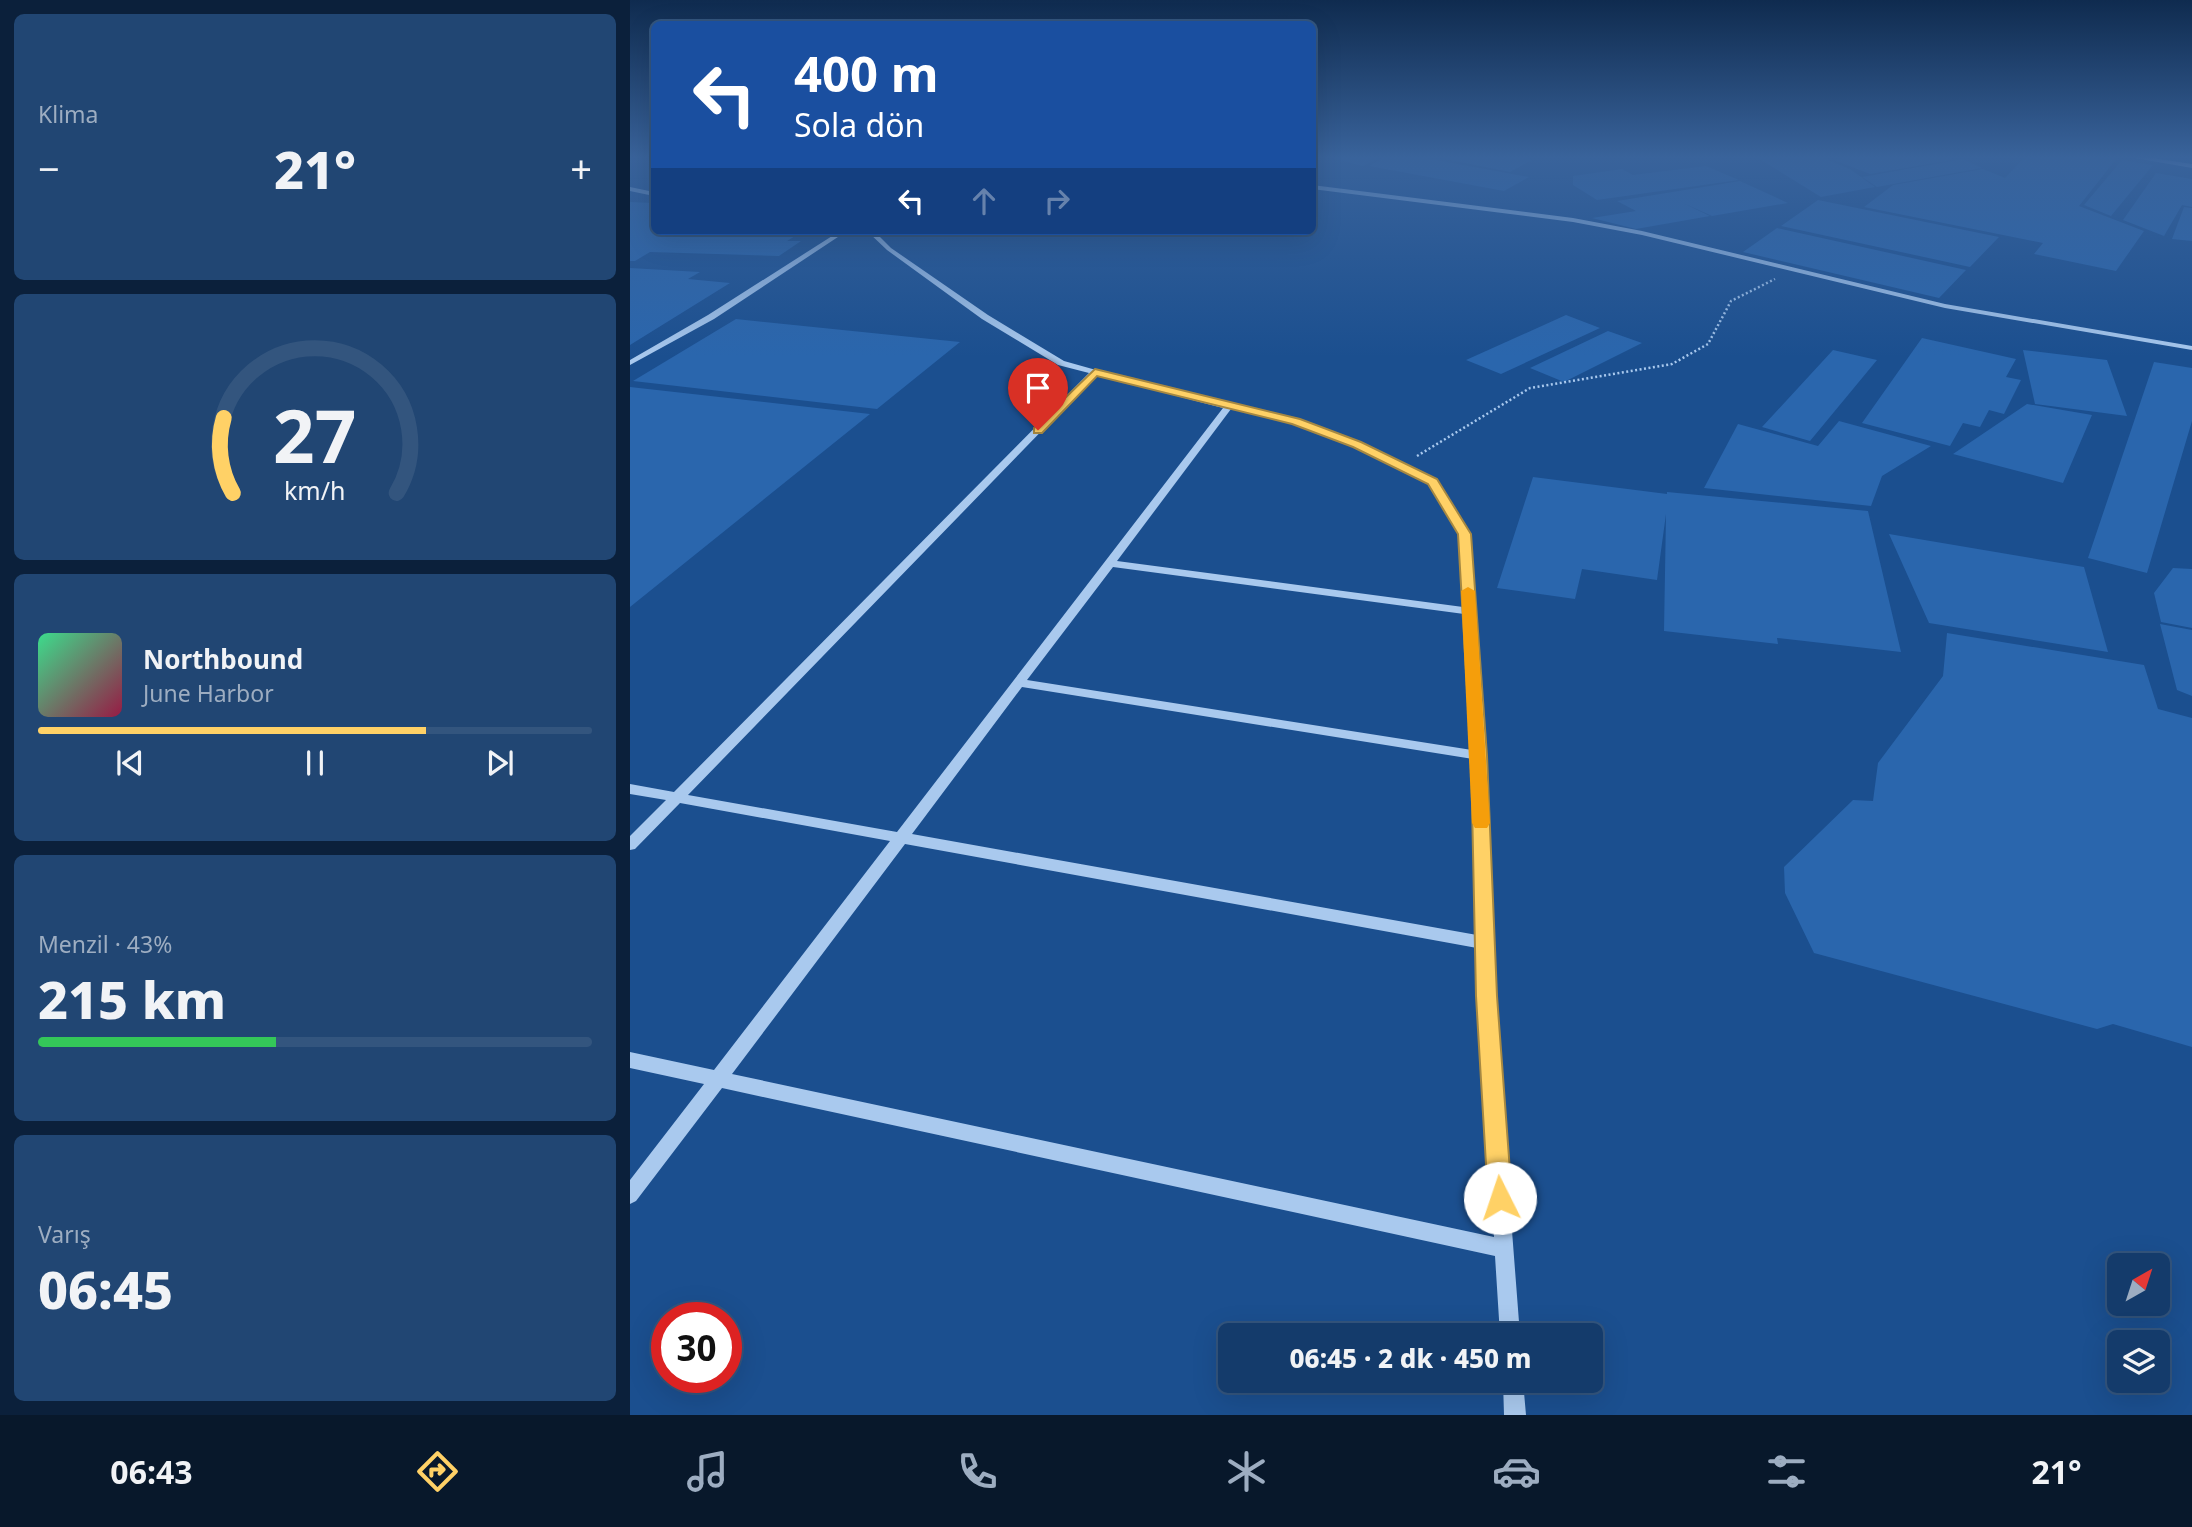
<!DOCTYPE html>
<html lang="tr">
<head>
<meta charset="utf-8">
<style>
  :root { --surface:#143b6b; --page:#214673; --text:#f1f3f6; --muted:#9dadc1; --line:#33557e; --accent:#ffd166 }
  body { margin:0; font-family:"Noto Sans",sans-serif; background:var(--page); color:var(--text); height:100vh; display:flex; flex-direction:column; font-size:26px; white-space:nowrap }
  * { box-sizing:border-box; margin:0 }
  p { font-size:23px; color:var(--muted) }
  .icon { flex:none; width:38px; height:38px; fill:none; stroke:currentColor; stroke-width:2; stroke-linecap:round; stroke-linejoin:round }
  .map { position:relative; flex:1; overflow:hidden }
  .side { display:flex; flex-direction:column; gap:14px; padding:14px; background:#0b203b; width:630px }
  .side>* { flex:none }
  .top-card { position:absolute; left:21px; top:21px; width:665px; height:214px; border-radius:10px; box-shadow:0 7px 28px #0002,0 0 0 2px var(--line); background:#1a4fa0; color:#fff; overflow:hidden }
  .needle { width:46px; rotate:39deg }
  .fabs { position:absolute; left:1477px; top:1253px; display:grid; gap:14px }
  .fabs a { display:grid; place-items:center; width:63px; height:63px; border-radius:10px; background:var(--surface); box-shadow:0 7px 28px #0002,0 0 0 2px var(--line); font-size:35px }
  .speed { position:absolute; left:21px; top:1302px; display:flex; gap:14px; font-size:35px; font-weight:700; text-align:center }
  .speed>* { display:grid; place-content:center; width:91px; height:91px; border-radius:50%; background:var(--surface); box-shadow:0 7px 28px #0002,0 0 0 2px var(--line); line-height:1 }
  .speed .limit { border:10px solid #d22; background:#fff; color:#111 }
  .pin { position:absolute; display:grid; place-items:center; width:60px; height:60px; color:#fff; margin:-72px -30px; border-radius:50% 50% 50% 0; rotate:-45deg; box-shadow:0 0 7px #0007 }
  .pin .icon { rotate:45deg }
  .me { position:absolute; width:77px; margin:-38px; rotate:356deg; stroke-linejoin:round; filter:drop-shadow(0 0 5px #0008) }
  .turn { display:flex; align-items:center; gap:24px; height:147px; padding:0 28px; font-size:32px }
  .turn .icon { width:91px; height:91px; stroke-width:2.5 }
  .turn b { display:block; font-size:49px; line-height:60px }
  .lanes { display:flex; align-items:center; height:66px; padding:0 28px; background:#0003; justify-content:center; gap:35px; direction:ltr }
  .lanes .off { opacity:.35 }
  .big { font-size:52px; font-weight:800; line-height:1.1 }
  .side .widget { flex:1; display:flex; flex-direction:column; justify-content:center; gap:10px; min-width:0; padding:0 24px; border-radius:10px; background:var(--page) }
  .side .dial { align-items:center; gap:0 }
  .dial svg { height:182px; overflow:visible; fill:none; stroke:var(--line); stroke-width:7; stroke-linecap:round; text-anchor:middle }
  .dial text { fill:var(--text); stroke:none }
  .song { display:flex; align-items:center; gap:21px }
  .cover { width:84px; height:84px; border-radius:10px; background:linear-gradient(135deg,hsl(150 70% 55%),hsl(340 70% 35%)) }
  .played { height:7px; border-radius:4px; background:linear-gradient(90deg,var(--accent) 70%,var(--line) 70%) }
  .keys { display:flex; justify-content:space-around; direction:ltr }
  .heat { display:flex; justify-content:space-between; align-items:center; font-size:38px; direction:ltr }
  .charge { height:10px; border-radius:5px; background:linear-gradient(90deg,#34c759 43%,var(--line) 0) }
  .trip { position:absolute; left:588px; top:1323px; width:385px; height:70px; border-radius:10px; background:var(--surface); box-shadow:0 7px 28px #0002,0 0 0 2px var(--line); font-weight:800; line-height:70px; text-align:center }
  .menu { display:flex; height:112px; justify-content:space-around; align-items:center; background:#08182b; color:var(--muted) }
  .menu .icon { width:49px; height:49px }
  .menu .current { color:var(--accent) }
  .menu b { font-size:32px; color:var(--text) }
  main { display:flex; flex:1; min-height:0 }
  .map>svg:first-child { display:block }
  .building { fill:#2a66ad }
  .lines { fill:none; stroke-linecap:round; stroke-linejoin:round }
  .path { stroke:#a9c9ee; stroke-width:2.5; stroke-dasharray:2 2.5; stroke-linecap:butt }
  .minor { fill:#a9c9ee; fill-rule:evenodd }
  .route { fill:#ffd166; stroke:#a68842; stroke-width:2 }
  .slow { fill:#f59e0b }
</style>
</head>
<body>
<main>
<section class="side">
<div class="widget"><p>Klima</p>
<div class="heat"><a>−</a><b class="big">21°</b><a>+</a></div>
</div>
<div class="widget dial"><svg viewBox="0 0 100 80">
<path d="M14 69A42 42 0 1 1 86 69"/>
<path d="M14 69A42 42 0 0 1 10 36" stroke="#ffd166"/>
<text x="50" y="56" font-size="32" font-weight="700">27</text>
<text x="50" y="72" font-size="11">km/h</text>
</svg></div>
<div class="widget">
<div class="song"><i class="cover"></i><div><b>Northbound</b><p>June Harbor</p></div></div>
<div class="played"></div>
<div class="keys"><svg class="icon" aria-label="previous" viewBox="0 0 24 24"><path d="M18 5L8 12l10 7zM5 5v14"/></svg><svg class="icon" aria-label="pause" viewBox="0 0 24 24"><path d="M8 5v14M16 5v14"/></svg><svg class="icon" aria-label="next" viewBox="0 0 24 24"><path d="M6 5l10 7-10 7zM19 5v14"/></svg></div>
</div>
<div class="widget"><p>Menzil · 43%</p><b class="big">215 km</b><div class="charge"></div></div>
<div class="widget"><p>Varış</p><b class="big">06:45</b></div>
</section>
<div class="map">
<svg width="1562" height="1415" viewBox="0 0 1562 1415">
  <rect width="100%" height="100%" fill="#1b4f8f"/>
  <path class="building" d="M702,158H749L733,166Z
    M753,158H795L899,177L874,191L739,166Z
    M810,158H895L902,160L880,172Z
    M1128,158H1193L1220,169L1245,187L1191,197Z
    M1212,158H1322V160L1240,174L1204,160Z
    M1394,158H1487L1449,206L1514,231L1486,271L1404,254L1413,243L1234,207L1263,185L1353,169L1375,178Z
    M1333,159L1352,168L1247,187L1232,177Z
    M1492,160L1523,165L1481,216L1454,205Z
    M1076,166L1109,180L967,200L943,185V176L992,169L1003,175Z
    M1526,173L1562,179V207L1552,205L1534,236L1493,220Z
    M1110,181L1158,203L1082,216L1053,203L1080,216L1006,229L962,218L1006,211L987,201Z
    M1188,200L1369,237L1340,267L1151,226Z
    M0,202L24,203V231H173L157,241H171L149,256L20,252L5,261H0Z
    M1554,207L1562,208V241L1542,239Z
    M1147,228L1336,270L1309,298L1113,252Z
    M0,268L70,272L58,279L100,283L0,345Z
    M936,315L970,328L871,374L836,360Z
    M106,319L330,342L247,409L3,381Z
    M978,331L1012,343L934,382L900,368Z
    M1292,338L1386,359L1376,377L1391,380L1374,414L1359,410L1350,427L1333,423L1320,446L1232,423Z
    M1203,350L1247,360L1180,441L1132,427Z
    M1393,350L1477,360L1497,416L1405,404Z
    M1524,362L1562,368V421L1517,573L1458,558Z
    M0,387L240,414L0,607Z
    M1397,404L1462,415L1433,483L1323,454Z
    M1209,421L1301,446L1252,476L1241,506L1074,488L1108,424L1188,446Z
    M903,477L1037,494V492L1238,511L1271,652L1147,638L1148,644L1034,631L1036,514L1027,580L952,569L945,599L867,588Z
    M1259,534L1454,567L1478,652L1299,623Z
    M1543,568L1562,569V628L1531,622L1524,593Z
    M1530,624L1562,630V696L1547,690Z
    M1317,633L1514,665L1528,709L1562,718V1047L1483,1024L1467,1029L1184,953L1155,893L1154,867L1223,800L1243,801L1248,763L1313,676Z"/>
  <g class="lines">
    <path class="path" d="M787,456L900,388L1042,364L1078,344L1101,301L1145,279"/>
    <path class="minor" d="M1505,158H1522L1562,164V168Z
      M682,185L943,218L1012,231L1315,304L1562,346V350L1315,308L1012,235L943,222L682,189Z
      M0,187L24,192V196L0,191Z
      M210,231H217L84,319L0,365V360L78,315Z
      M237,231H244L261,248L358,315L434,361L530,388L669,420L730,442L805,479L839,534L855,756L864,996L890,1335H870L865,1256L92,1088L6,1201L0,1204V1180L74,1084L0,1068V1052L84,1070L260,841L50,803L5,849L0,850V836L36,800L0,794V784L44,792L459,373L428,365L352,319L257,250ZM466,375L593,408L267,832L58,795ZM601,409L663,424L724,446L798,483L829,534L833,607L487,561ZM483,567L834,614L842,750L397,680ZM392,687L843,759L847,935L282,834ZM275,844L847,948L848,996L864,1237L102,1074Z
      M873,1381H893L896,1415H874Z"/>
  </g>
  <linearGradient id="sky" x2="0" y2="1"><stop stop-color="#0f2b4f"/><stop offset="0.44" stop-color="#39639b"/><stop offset="1" stop-color="#39639b" stop-opacity="0"/></linearGradient>
  <rect width="1562" height="357" fill="url(#sky)"/>
  <path class="route" d="M465,369L670,419L731,442L807,479L841,534L857,756L867,996L882,1198L879,1207L870,1210L862,1207L858,1198L846,996L841,756L828,534L798,484L723,447L662,424L467,376L412,433H404V428Z"/>
  <path class="slow" d="M838,587L845,591L860,823L857,828H845L842,823L831,591Z"/>
</svg>
<div class="fabs">
<a><svg class="needle" viewBox="-14 -14 28 28"><path d="M0-13l5 13h-10z" fill="#e53935"/><path d="M0 13l5-13h-10z" fill="#9dadc1"/></svg></a>
<a><svg class="icon" aria-label="layers" viewBox="0 0 24 24"><path d="M12 4l9 5-9 5-9-5zM3 14l9 5 9-5"/></svg></a>
</div>
<div class="speed"><div class="limit">30</div></div>
<div class="pin" style="left:408px;top:430px;background:#d93025"><svg class="icon" aria-label="arrive" viewBox="0 0 24 24"><path d="M6 21V4h12l-3 4 3 4H6"/></svg></div>
<svg class="me" style="left:870px;top:1198px" viewBox="-20 -20 40 40"><circle r="19" fill="#fff"/><path d="M0-13L10 11 0 6-10 11z" fill="#ffd166"/></svg>
<div class="trip">06:45 · 2 dk · 450 m</div>
<div class="top-card">
<div class="turn"><svg class="icon" aria-label="left" viewBox="0 0 24 24"><path d="M17 20v-9H6M10 6l-5 5 5 5"/></svg><div><b>400 m</b>Sola dön</div></div>
<div class="lanes"><svg class="icon" aria-label="left" viewBox="0 0 24 24"><path d="M17 20v-9H6M10 6l-5 5 5 5"/></svg><svg class="icon off" aria-label="ahead" viewBox="0 0 24 24"><path d="M12 20V5M6 11l6-6 6 6"/></svg><svg class="icon off" aria-label="right" viewBox="0 0 24 24"><path d="M7 20v-9h11M14 6l5 5-5 5"/></svg></div>
</div>
</div>
</main>
<nav class="menu">
<b>06:43</b>
<svg class="icon current" aria-label="directions" viewBox="0 0 24 24"><path d="M12 3l9 9-9 9-9-9zM9 14v-3h6M13 9l2 2-2 2"/></svg>
<svg class="icon" aria-label="music" viewBox="0 0 24 24"><path d="M9 18V5l10-2v13"/><circle cx="6" cy="18" r="3"/><circle cx="16" cy="16" r="3"/></svg>
<svg class="icon" aria-label="phone" viewBox="0 0 24 24"><path d="M5 4h4l2 5-3 2q2 4 5 5l2-3 5 2v4C11 20 4 13 5 4z"/></svg>
<svg class="icon" aria-label="climate" viewBox="0 0 24 24"><path d="M12 3v18M4 7l16 10M4 17L20 7"/></svg>
<svg class="icon" aria-label="car" viewBox="0 0 24 24"><path d="M5 17H2v-5l4-1 3-4h7l3 4 3 1v5h-3M9 17h6M6 11h13"/><circle cx="7" cy="17" r="2"/><circle cx="17" cy="17" r="2"/></svg>
<svg class="icon" aria-label="filters" viewBox="0 0 24 24"><path d="M4 7h16M4 17h16"/><circle cx="9" cy="7" r="2"/><circle cx="15" cy="17" r="2"/></svg>
<b>21°</b>
</nav>
</body>
</html>
